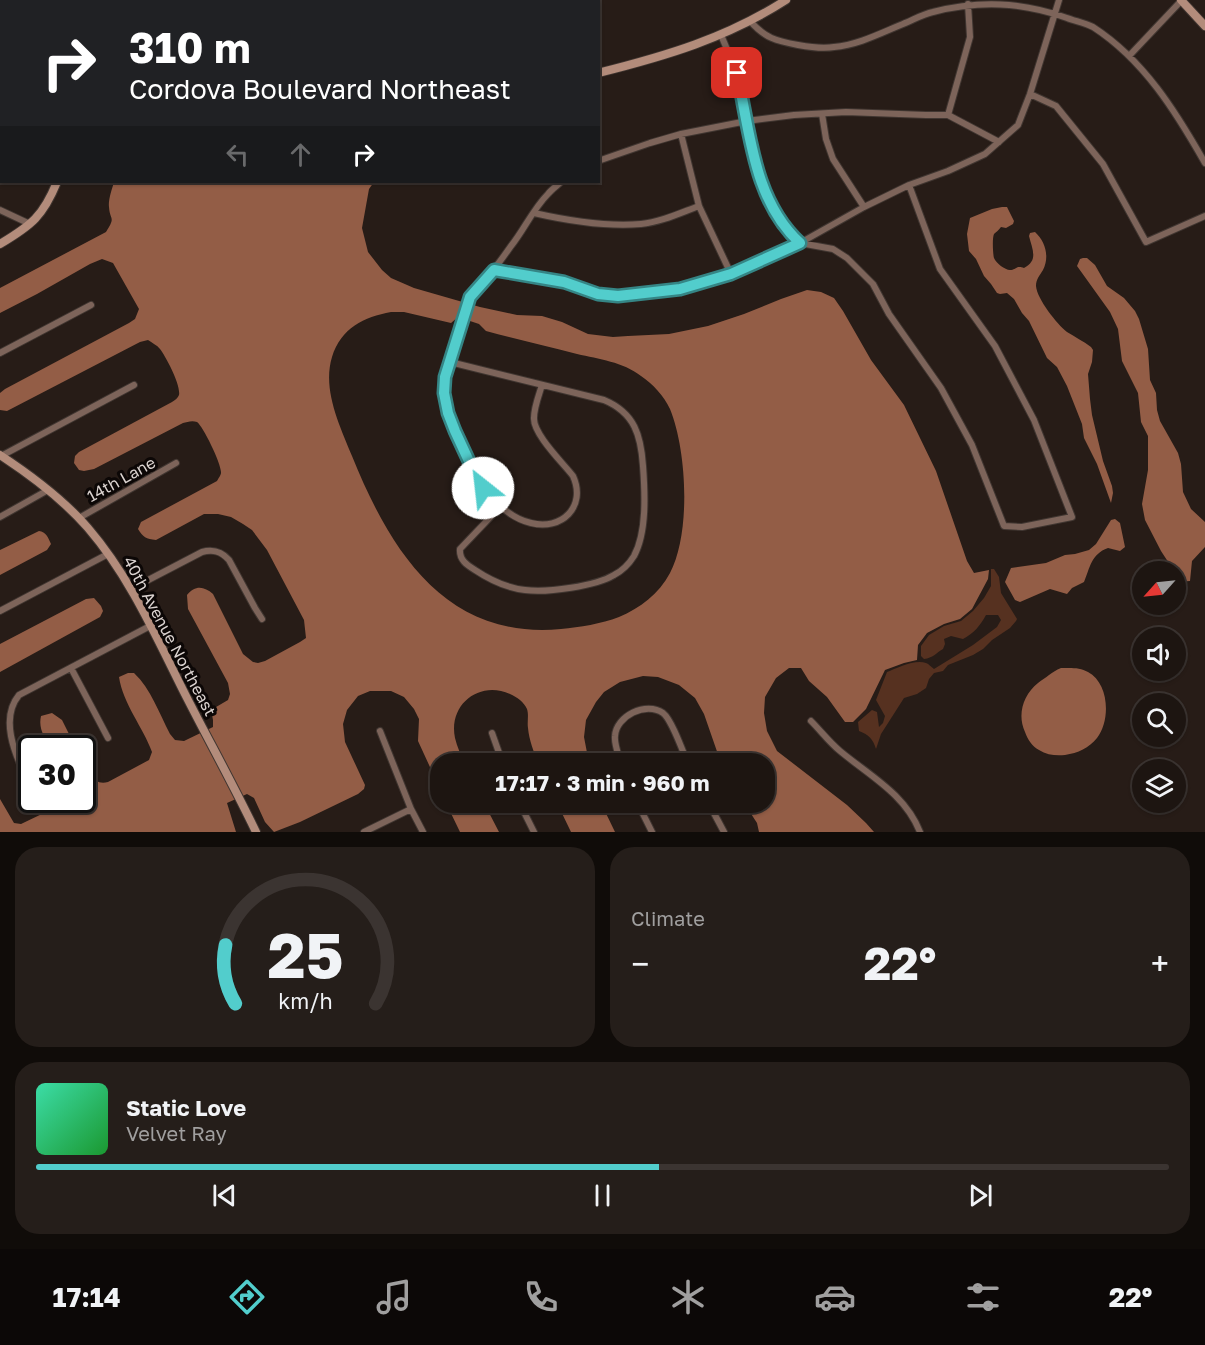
<!DOCTYPE html>
<html lang="en">
<head>
<meta charset="utf-8">
<style>
  :root { --surface:#1d1511; --page:#251e1a; --text:#f1f3f6; --muted:#a09f9f; --line:#3b3431; --accent:#52cdcc }
  body { margin:0; font-family:"Golos Text",sans-serif; background:var(--page); color:var(--text); height:100vh; display:flex; flex-direction:column; font-size:22px; white-space:nowrap }
  * { box-sizing:border-box; margin:0 }
  p { font-size:20px; color:var(--muted) }
  .icon { flex:none; width:33px; height:33px; fill:none; stroke:currentColor; stroke-width:2; stroke-linecap:round; stroke-linejoin:round }
  .map { position:relative; height:832px; overflow:hidden }
  .sheet { display:flex; flex-direction:column; gap:15px; padding:15px; background:#100c09; flex:1 }
  .sheet>* { flex:none }
  .banner { position:absolute; left:0px; top:0px; width:600px; height:183px; box-shadow:0 2px 4px #0004,0 0 0 2px var(--line); background:#202124; color:#fff; overflow:hidden }
  .needle { width:39px; rotate:243deg }
  .fabs { position:absolute; left:1132px; top:561px; display:grid; gap:12px }
  .fabs a { display:grid; place-items:center; width:54px; height:54px; border-radius:50%; background:var(--surface); box-shadow:0 2px 4px #0004,0 0 0 2px var(--line); font-size:30px }
  .speed { position:absolute; left:18px; top:735px; display:flex; gap:12px; font-size:30px; font-weight:700; text-align:center }
  .speed>* { display:grid; place-content:center; width:78px; height:78px; border-radius:50%; background:var(--surface); box-shadow:0 2px 4px #0004,0 0 0 2px var(--line); line-height:1 }
  .speed .limit { border:3px solid #111; border-radius:9px; background:#fff; color:#111 }
  .pin { position:absolute; display:grid; place-items:center; width:51px; height:51px; color:#fff; margin:-26px; border-radius:12px; box-shadow:0 3px 9px #0006 }
  .me { position:absolute; width:66px; margin:-33px; rotate:331deg; stroke-linejoin:round; filter:drop-shadow(0 0 4px #0008) }
  .turn { display:flex; align-items:center; gap:21px; height:126px; padding:0 30px; font-size:27px }
  .turn .icon { width:78px; height:78px; stroke-width:2.5 }
  .turn b { display:block; font-size:42px; line-height:51px }
  .lanes { display:flex; align-items:center; height:57px; padding:0 30px; background:#0003; justify-content:center; gap:30px; direction:ltr }
  .lanes .off { opacity:.35 }
  .big { font-size:45px; font-weight:700; line-height:1.1 }
  .sheet .tile { flex:1; display:flex; flex-direction:column; justify-content:center; gap:9px; min-width:0; padding:0 21px; border-radius:24px; background:var(--page) }
  .sheet .dial { align-items:center; gap:0 }
  .dial svg { height:156px; overflow:visible; fill:none; stroke:var(--line); stroke-width:7; stroke-linecap:round; text-anchor:middle }
  .dial text { fill:var(--text); stroke:none }
  .song { display:flex; align-items:center; gap:18px }
  .cover { width:72px; height:72px; border-radius:9px; background:linear-gradient(135deg,hsl(160 70% 55%),hsl(130 70% 35%)) }
  .played { height:6px; border-radius:3px; background:linear-gradient(90deg,var(--accent) 55%,var(--line) 55%) }
  .keys { display:flex; justify-content:space-around; direction:ltr }
  .heat { display:flex; justify-content:space-between; align-items:center; font-size:33px; direction:ltr }
  .sheet .tiles { flex:1; display:grid; gap:15px; grid-template-columns:1fr 1fr }
  .tile:last-child { grid-column:span 2 }
  .trip { position:absolute; left:430px; top:753px; width:345px; height:60px; border-radius:24px; background:var(--surface); box-shadow:0 2px 4px #0004,0 0 0 2px var(--line); font-weight:700; line-height:60px; text-align:center }
  .dock { display:flex; height:96px; justify-content:space-around; align-items:center; background:#0c0807; color:var(--muted) }
  .dock .icon { width:42px; height:42px }
  .dock .on { color:var(--accent) }
  .dock b { font-size:27px; color:var(--text) }
  .map>svg:first-child { display:block }
  .green { fill:#563120 }
  .water { fill:#935d46; fill-rule:evenodd }
  .lines { fill:none; stroke-linecap:round; stroke-linejoin:round }
  .street-casing { stroke:#403631; stroke-width:8 }
  .secondary-casing { stroke:#403631; stroke-width:10 }
  .street { stroke:#7d645a; stroke-width:6 }
  .secondary { stroke:#b38c7b; stroke-width:8 }
  .route-casing { stroke:#358585; stroke-width:15 }
  .route { stroke:#52cdcc; stroke-width:10 }
  .labels { text-anchor:middle; dominant-baseline:central; stroke-width:6; stroke-linejoin:round; paint-order:stroke }
  .street-label { font-size:16px; fill:#dbd3d0; stroke:#0c0706 }
</style>
</head>
<body>
<div class="map">
<svg width="1205" height="832" viewBox="0 0 1205 832">
  <rect width="100%" height="100%" fill="#271c17"/>
  <path class="green" d="M991,569H994L999,577L1001,593L1017,619L1016,621L1010,628L992,640L983,649L973,655L948,665L943,671L934,673L929,679L926,688L917,694L904,698L881,734L876,749C873,739 869,735 859,731L858,722L872,710L877,712L879,727L883,723L885,716L876,700L887,672C897,668 915,659 926,663C929,664 931,667 934,669L973,645L997,627L1001,620L998,615H986C980,626 974,633 963,639L951,636L944,639L945,644L943,649C936,653 933,658 924,659L921,656V646L929,635L944,626L961,621L973,611L984,598L991,586Z"/>
  <path class="water" d="M114,182H374L369,189L362,228L368,252L382,270L391,278L414,288L480,307L517,315L542,316L562,322L588,334L613,337L628,336L669,334L708,326L744,314L781,299L807,290L821,292L834,298L843,311L871,360L904,405L936,471L967,561L974,573L989,570L988,579L972,609L960,619L944,624L927,633L918,645L917,660L904,663L885,670L866,709L853,722H845L827,697L809,681L801,668H789L776,678L765,697L764,713L767,731L777,751L847,805L866,823L874,832H759L757,823L744,803L765,802V764L721,763L704,714L695,698L679,685L658,677L643,676L620,682L604,692L596,702L586,720L584,737L589,763H538C534,752 529,740 528,728C527,722 529,715 527,709C524,702 517,697 510,694C480,680 448,704 455,738C457,747 461,755 465,763L441,764V791L418,741L419,719L414,709L404,697L391,691H370L358,696L347,710L343,724L345,742L365,785L364,789L358,794L300,822L274,832L265,822L254,798L247,794L227,803L236,832H0V799L14,823L21,824L71,800H82L83,761C89,772 93,786 108,782L149,760L152,752C143,727 123,704 119,677L128,673H134C151,689 159,713 170,734L175,740L184,741L213,727V720L211,710L228,700L230,694L228,683L188,609L187,595C195,585 204,586 213,594L243,654L253,662L258,663L265,661L300,642L306,638L304,620L267,550L252,530L243,524L231,517L218,514H204L156,540C146,539 143,537 138,529L141,522L217,481C218,479 221,475 221,473C222,465 203,426 197,422C192,420 187,422 183,423L94,469L84,471L79,470L74,463L75,456L79,452L172,402C175,400 178,398 179,395C181,385 166,357 160,349C157,345 152,343 148,340L140,342L7,411L0,410V393L5,389L129,323L135,319L139,309L113,263L102,259L90,264L37,294L0,313V288L106,232C116,216 110,221 109,207C108,200 112,189 114,182ZM391,312H404L451,323L458,317L479,324L486,331C516,339 546,346 577,354C599,359 623,362 641,376C653,384 664,396 670,409C687,451 691,533 670,573C659,594 640,608 619,617C601,624 580,627 561,629C445,640 390,550 352,456C340,426 322,390 332,357C341,328 364,317 391,312Z
    M1002,207H1007L1014,221L1013,224L1006,228L1001,227C999,230 996,232 994,234C992,238 993,255 994,258C996,263 1005,270 1010,270C1016,270 1016,265 1024,268C1039,260 1032,249 1029,236L1030,233L1035,232C1045,241 1050,256 1043,270C1040,275 1036,279 1036,286C1037,299 1057,324 1067,332C1075,337 1083,341 1091,347L1093,350L1092,362L1088,374L1090,399L1092,415L1103,461L1112,486L1113,493L1111,503L1097,464L1084,438L1082,424L1067,386L1057,367L1047,358L1029,321L1022,313L1014,299L1007,293L1000,294L997,293L991,284L984,276L976,259L969,251L967,234L970,218L992,209Z
    M1083,258H1087L1095,265L1107,286L1124,298L1135,311L1139,319L1148,349L1150,380L1156,393L1157,410L1160,421L1178,453L1181,464L1183,492L1191,509L1205,522V547L1192,561L1190,581C1183,582 1181,578 1176,573V572L1174,571L1161,551L1145,520L1142,504L1148,470V436L1141,422L1138,393L1122,361L1118,329L1110,312L1077,266L1080,259Z
    M1115,519L1120,523L1125,547L1120,551L1108,548C1091,554 1090,568 1084,582L1072,588L1067,594L1050,589L1020,602L1015,600L1005,582L1011,568L1046,563L1065,555L1075,554L1089,550L1096,544L1111,520Z
    M39,531C46,532 48,537 51,544L47,550L0,575V550Z
    M94,598L101,606L103,611L100,617L0,672V644L86,599Z
    M1061,668C1070,668 1080,667 1088,672C1109,683 1111,720 1097,738C1089,748 1078,753 1065,755C1056,756 1047,755 1039,750C1032,746 1028,740 1025,732C1017,715 1023,695 1038,683C1041,680 1046,678 1049,675C1053,672 1056,670 1061,668Z
    M52,713L62,720L76,748H51C45,738 38,729 41,716Z
    M446,803H484L499,832H460Z
    M557,803H601L615,832H571Z"/>
  <g class="lines">
    <g class="street-casing">
      <path id="street" d="M79,2L80,0
        M382,2L383,0
        M750,21C765,38 776,41 798,45C809,47 823,49 834,47C858,45 881,33 903,24C913,20 923,14 933,12C980,0 1021,2 1067,18C1075,21 1085,23 1093,27C1144,60 1176,112 1205,163
        M721,35L737,73L752,151L762,184L775,210L790,233L800,243L833,249L847,258L873,284L889,314L941,388L972,445L1004,526L1022,527L1072,517L1034,420L995,346L940,269L909,185
        M0,41L2,42
        M1129,56L1182,0
        M1030,94L1056,106L1103,164L1146,242L1205,216
        M822,114L826,139L833,159L864,207
        M948,115L970,37L968,4
        M0,127L2,123
        M681,134L699,206L731,274
        M598,161L650,143L681,134L747,121L794,115L846,112L926,115H948L999,142
        M0,210L30,224
        M534,213C569,221 605,227 641,224C661,222 680,213 699,206
        M494,270L564,282L598,294L618,296L680,289L731,274L800,243L864,207L909,185L948,171L985,154L1018,125L1030,94L1059,0
        M0,353L91,305
        M450,362L604,400C635,413 641,436 643,466C645,493 647,532 634,556C629,564 622,571 614,575C596,586 547,593 525,590C507,588 490,580 475,570C467,565 459,560 460,549L501,506
        M542,385C539,395 534,407 534,418C533,434 563,463 573,476C587,507 561,531 531,523C504,517 481,488 470,465C461,445 446,418 444,397C442,376 456,343 463,322C465,314 467,303 471,296C476,289 483,282 489,275C497,266 504,256 511,246C524,230 533,209 548,194C552,189 557,186 561,182
        M1,456L134,385
        M0,517L48,490
        M79,518L176,463
        M131,589L202,552C213,549 221,551 229,560L255,608L262,619
        M0,611L108,554
        M71,668L108,738
        M811,721C821,731 829,742 840,751C870,776 905,794 920,832
        M380,731L411,809L423,832
        M492,733L503,764
        M621,764C619,756 614,744 615,736C616,716 646,701 663,713C672,720 683,752 688,764
        M27,779C14,753 0,718 19,695L150,626
        M519,802L534,832
        M637,802L652,832
        M708,802L724,832
        M364,832L411,809"/>
    </g>
    <g class="secondary-casing">
      <path id="secondary" d="M362,0L367,2
        M1181,0L1205,26
        M212,2L213,0
        M598,73C666,56 727,38 786,0
        M0,244C32,225 43,216 57,182
        M0,455C32,476 63,499 88,528C131,578 157,639 187,698C210,743 234,786 256,832"/>
    </g>
    <use href="#street" class="street"/>
    <use href="#secondary" class="secondary"/>
  </g>
  <g class="lines">
    <g class="route-casing">
      <path id="route" d="M483,488L474,472L455,431L448,413L444,393L445,377L470,297L494,270L564,282L598,294L618,296L680,289L731,274L800,243C753,200 750,131 737,73"/>
    </g>
    <use href="#route" class="route"/>
  </g>
  <g class="labels">
    <g class="street-label">
      <text transform="translate(121 479) rotate(-29)">14th Lane</text>
      <text transform="translate(170 636) rotate(62)">40th Avenue Northeast</text>
    </g>
  </g>
</svg>
<div class="fabs">
<a><svg class="needle" viewBox="-14 -14 28 28"><path d="M0-13l5 13h-10z" fill="#e53935"/><path d="M0 13l5-13h-10z" fill="#a09f9f"/></svg></a>
<a><svg class="icon" aria-label="sound" viewBox="0 0 24 24"><path d="M4 9h4l5-4v14l-5-4H4zM17 9q2 3 0 6"/></svg></a>
<a><svg class="icon" aria-label="search" viewBox="0 0 24 24"><circle cx="10" cy="10" r="6"/><path d="M15 15l6 6"/></svg></a>
<a><svg class="icon" aria-label="layers" viewBox="0 0 24 24"><path d="M12 4l9 5-9 5-9-5zM3 14l9 5 9-5"/></svg></a>
</div>
<div class="speed"><div class="limit">30</div></div>
<div class="pin" style="left:737px;top:73px;background:#d93025"><svg class="icon" aria-label="arrive" viewBox="0 0 24 24"><path d="M6 21V4h12l-3 4 3 4H6"/></svg></div>
<svg class="me" style="left:483px;top:488px" viewBox="-20 -20 40 40"><circle r="19" fill="#fff"/><path d="M0-13L10 11 0 6-10 11z" fill="#52cdcc"/></svg>
<div class="trip">17:17 · 3 min · 960 m</div>
<div class="banner">
<div class="turn"><svg class="icon" aria-label="right" viewBox="0 0 24 24"><path d="M7 20v-9h11M14 6l5 5-5 5"/></svg><div><b>310 m</b>Cordova Boulevard Northeast</div></div>
<div class="lanes"><svg class="icon off" aria-label="left" viewBox="0 0 24 24"><path d="M17 20v-9H6M10 6l-5 5 5 5"/></svg><svg class="icon off" aria-label="ahead" viewBox="0 0 24 24"><path d="M12 20V5M6 11l6-6 6 6"/></svg><svg class="icon" aria-label="right" viewBox="0 0 24 24"><path d="M7 20v-9h11M14 6l5 5-5 5"/></svg></div>
</div>
</div>
<section class="sheet">
<div class="tiles">
<div class="tile dial"><svg viewBox="0 0 100 80">
<path d="M14 69A42 42 0 1 1 86 69"/>
<path d="M14 69A42 42 0 0 1 9 39" stroke="#52cdcc"/>
<text x="50" y="56" font-size="32" font-weight="700">25</text>
<text x="50" y="72" font-size="11">km/h</text>
</svg></div>
<div class="tile"><p>Climate</p>
<div class="heat"><a>−</a><b class="big">22°</b><a>+</a></div>
</div>
<div class="tile">
<div class="song"><i class="cover"></i><div><b>Static Love</b><p>Velvet Ray</p></div></div>
<div class="played"></div>
<div class="keys"><svg class="icon" aria-label="previous" viewBox="0 0 24 24"><path d="M18 5L8 12l10 7zM5 5v14"/></svg><svg class="icon" aria-label="pause" viewBox="0 0 24 24"><path d="M8 5v14M16 5v14"/></svg><svg class="icon" aria-label="next" viewBox="0 0 24 24"><path d="M6 5l10 7-10 7zM19 5v14"/></svg></div>
</div>
</div>
</section>
<nav class="dock">
<b>17:14</b>
<svg class="icon on" aria-label="directions" viewBox="0 0 24 24"><path d="M12 3l9 9-9 9-9-9zM9 14v-3h6M13 9l2 2-2 2"/></svg>
<svg class="icon" aria-label="music" viewBox="0 0 24 24"><path d="M9 18V5l10-2v13"/><circle cx="6" cy="18" r="3"/><circle cx="16" cy="16" r="3"/></svg>
<svg class="icon" aria-label="phone" viewBox="0 0 24 24"><path d="M5 4h4l2 5-3 2q2 4 5 5l2-3 5 2v4C11 20 4 13 5 4z"/></svg>
<svg class="icon" aria-label="climate" viewBox="0 0 24 24"><path d="M12 3v18M4 7l16 10M4 17L20 7"/></svg>
<svg class="icon" aria-label="car" viewBox="0 0 24 24"><path d="M5 17H2v-5l4-1 3-4h7l3 4 3 1v5h-3M9 17h6M6 11h13"/><circle cx="7" cy="17" r="2"/><circle cx="17" cy="17" r="2"/></svg>
<svg class="icon" aria-label="filters" viewBox="0 0 24 24"><path d="M4 7h16M4 17h16"/><circle cx="9" cy="7" r="2"/><circle cx="15" cy="17" r="2"/></svg>
<b>22°</b>
</nav>
</body>
</html>
